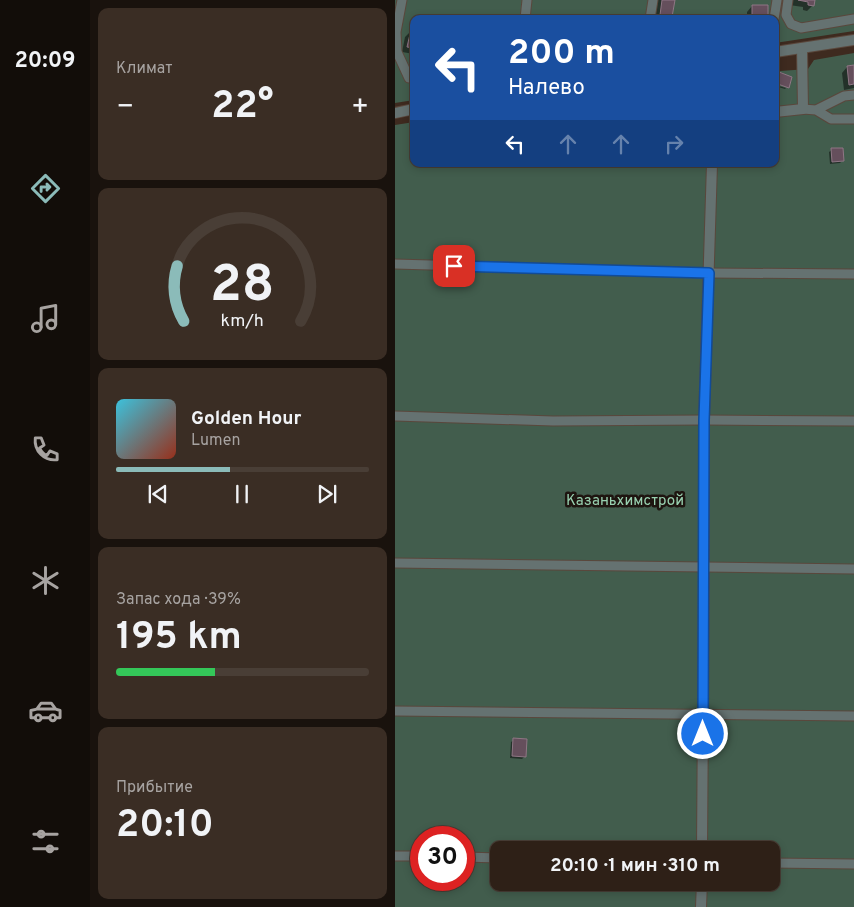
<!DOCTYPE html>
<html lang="ru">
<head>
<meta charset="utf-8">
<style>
  :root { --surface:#2e2017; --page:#3a2d24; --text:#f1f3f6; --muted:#a7a3a1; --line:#493e36; --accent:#8bbbb9 }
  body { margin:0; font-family:Overpass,sans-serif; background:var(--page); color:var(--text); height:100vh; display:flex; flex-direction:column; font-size:19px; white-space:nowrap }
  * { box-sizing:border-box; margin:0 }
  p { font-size:16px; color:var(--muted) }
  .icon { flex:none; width:28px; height:28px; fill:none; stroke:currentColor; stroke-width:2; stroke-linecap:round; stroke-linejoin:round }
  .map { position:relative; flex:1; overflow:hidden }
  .sheet { display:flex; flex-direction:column; gap:8px; padding:8px; background:#19120d; width:305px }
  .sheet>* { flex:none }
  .hud { position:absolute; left:15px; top:15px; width:369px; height:152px; border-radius:10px; box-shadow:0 2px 8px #0003,0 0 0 1px var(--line); background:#1a4fa0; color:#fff; overflow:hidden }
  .speed { position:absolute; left:15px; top:826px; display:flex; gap:10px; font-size:25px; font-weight:700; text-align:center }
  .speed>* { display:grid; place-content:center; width:65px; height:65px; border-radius:50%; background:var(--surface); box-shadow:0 2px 8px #0003,0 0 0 1px var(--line); line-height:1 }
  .speed .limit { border:8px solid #d22; background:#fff; color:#111 }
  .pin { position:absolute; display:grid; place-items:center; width:42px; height:42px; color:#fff; margin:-21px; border-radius:10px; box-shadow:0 2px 8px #0006 }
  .me { position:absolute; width:55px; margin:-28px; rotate:0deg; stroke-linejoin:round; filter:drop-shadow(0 0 4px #0008) }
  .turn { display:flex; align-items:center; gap:18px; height:105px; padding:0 15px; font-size:22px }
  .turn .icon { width:65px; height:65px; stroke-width:2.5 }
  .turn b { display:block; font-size:35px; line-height:42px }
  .lanes { display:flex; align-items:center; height:48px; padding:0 15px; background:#0003; justify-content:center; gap:25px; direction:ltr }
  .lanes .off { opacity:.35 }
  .big { font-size:38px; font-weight:700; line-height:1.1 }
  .sheet .card { flex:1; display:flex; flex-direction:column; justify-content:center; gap:8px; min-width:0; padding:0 18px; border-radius:10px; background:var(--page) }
  .sheet .dial { align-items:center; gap:0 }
  .dial svg { height:130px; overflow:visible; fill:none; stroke:var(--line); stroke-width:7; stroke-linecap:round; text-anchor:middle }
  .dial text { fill:var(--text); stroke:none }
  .song { display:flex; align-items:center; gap:15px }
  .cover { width:60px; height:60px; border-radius:8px; background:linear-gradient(135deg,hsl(190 70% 55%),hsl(10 70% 35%)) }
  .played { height:5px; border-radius:2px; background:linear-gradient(90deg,var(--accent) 45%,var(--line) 45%) }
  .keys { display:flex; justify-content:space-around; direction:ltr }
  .heat { display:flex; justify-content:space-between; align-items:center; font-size:28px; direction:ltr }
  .charge { height:8px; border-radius:4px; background:linear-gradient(90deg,#34c759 39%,var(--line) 0) }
  .trip { position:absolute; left:95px; top:841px; width:290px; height:50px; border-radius:10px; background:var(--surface); box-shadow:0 2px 8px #0003,0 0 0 1px var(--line); font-weight:700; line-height:50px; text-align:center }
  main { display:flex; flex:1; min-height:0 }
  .tab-bar { display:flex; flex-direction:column; width:90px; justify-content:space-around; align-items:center; background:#120d09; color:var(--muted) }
  .tab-bar .icon { width:35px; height:35px }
  .tab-bar .selected { color:var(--accent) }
  .tab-bar b { font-size:22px; color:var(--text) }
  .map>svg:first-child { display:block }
  .green { fill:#425d4d; fill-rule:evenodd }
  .shadow { fill:#0007 }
  .building { fill:#654f5c; stroke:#8f7785 }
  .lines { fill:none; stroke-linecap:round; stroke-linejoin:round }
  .service-casing { stroke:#5a473c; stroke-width:11 }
  .minor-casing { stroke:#5a473c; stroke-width:12 }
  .tertiary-casing { stroke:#5a473c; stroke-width:12 }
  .service { stroke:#657271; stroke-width:9 }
  .minor { stroke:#657271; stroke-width:10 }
  .tertiary { stroke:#657271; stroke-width:10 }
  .route-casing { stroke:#114b97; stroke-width:12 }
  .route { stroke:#1a73e8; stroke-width:9 }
  .labels { text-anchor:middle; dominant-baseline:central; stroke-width:5; stroke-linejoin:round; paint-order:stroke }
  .park-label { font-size:15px; fill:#99d2b1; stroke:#1e1510 }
</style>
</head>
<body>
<main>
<nav class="tab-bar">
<b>20:09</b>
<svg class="icon selected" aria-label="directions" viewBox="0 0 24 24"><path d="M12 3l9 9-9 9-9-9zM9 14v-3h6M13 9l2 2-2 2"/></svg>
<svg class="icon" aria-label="music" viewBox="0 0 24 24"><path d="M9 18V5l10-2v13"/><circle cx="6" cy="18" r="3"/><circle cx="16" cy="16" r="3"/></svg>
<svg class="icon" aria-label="phone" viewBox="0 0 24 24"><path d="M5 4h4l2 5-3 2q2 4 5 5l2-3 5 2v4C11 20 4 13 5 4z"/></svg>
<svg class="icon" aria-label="climate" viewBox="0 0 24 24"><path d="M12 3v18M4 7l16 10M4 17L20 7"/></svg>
<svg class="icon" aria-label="car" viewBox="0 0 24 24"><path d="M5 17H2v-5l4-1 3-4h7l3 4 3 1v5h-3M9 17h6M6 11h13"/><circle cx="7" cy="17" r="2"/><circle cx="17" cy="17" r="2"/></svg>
<svg class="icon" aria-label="filters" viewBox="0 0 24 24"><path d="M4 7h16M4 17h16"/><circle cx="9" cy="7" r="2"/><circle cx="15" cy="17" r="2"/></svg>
</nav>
<section class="sheet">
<div class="card"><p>Климат</p>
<div class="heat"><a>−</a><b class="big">22°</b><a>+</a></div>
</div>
<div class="card dial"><svg viewBox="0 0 100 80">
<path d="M14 69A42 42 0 1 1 86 69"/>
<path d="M14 69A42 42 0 0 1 10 35" stroke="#8bbbb9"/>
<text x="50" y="56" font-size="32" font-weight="700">28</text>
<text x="50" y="72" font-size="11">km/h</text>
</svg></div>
<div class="card">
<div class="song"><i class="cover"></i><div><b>Golden Hour</b><p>Lumen</p></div></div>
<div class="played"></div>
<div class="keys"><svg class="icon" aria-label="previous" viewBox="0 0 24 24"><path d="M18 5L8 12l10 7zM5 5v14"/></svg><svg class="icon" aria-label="pause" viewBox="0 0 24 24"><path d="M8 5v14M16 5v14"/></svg><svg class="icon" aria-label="next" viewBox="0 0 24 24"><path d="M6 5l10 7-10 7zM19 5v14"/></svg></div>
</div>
<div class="card"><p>Запас хода · 39%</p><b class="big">195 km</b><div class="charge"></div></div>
<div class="card"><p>Прибытие</p><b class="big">20:10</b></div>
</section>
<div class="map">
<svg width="459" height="907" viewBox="0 0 459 907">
  <rect width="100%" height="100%" fill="#3e2a1f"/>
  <path class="green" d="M0,0H459V31L380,43V19H19V100L0,103Z
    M459,53V907H0V125L19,122V164H380V63L385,71L413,69L419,60ZM26,838H69V880H26ZM104,850H376V882H104Z"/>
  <path class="shadow" d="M263,0H278L276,17L274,19H260Z
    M395,0H419L418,5L412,11L408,10V7L394,5Z
    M357,6L372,19H352V12Z
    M16,31L19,32V54L7,52L10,37Z
    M459,66V88L449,90L447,73L452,67Z
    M380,85L391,88L390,89L380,86Z
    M437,150L448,160L445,163L435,164L434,152Z
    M119,740L130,756L127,759L115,758L116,742Z"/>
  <path class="building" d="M267,0H280L277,17L265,15Z
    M403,0H420L419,6L413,5V2Z
    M357,5H373V19H357Z
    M16,30L19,31V48L12,47Z
    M459,65V84L454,85L452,66Z
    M384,72L397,77L394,88L380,83Z
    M436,148H448L449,161L437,162Z
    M118,738L132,739L131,757L117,756Z"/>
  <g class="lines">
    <g class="service-casing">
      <path id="service" d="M7,0L1,32L2,52L14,78H19
        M393,0L391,15L396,24L406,28L459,19
        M130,19L132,0
        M255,19L258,0
        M379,19L382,0
        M408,109L421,110L436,119H459
        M421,110L449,96L459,95
        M0,264L314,273L459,274
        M0,416L158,421L309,420L459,421
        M0,563L459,569
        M0,711L459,716
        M0,856H26
        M69,857L104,858
        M376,863L459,864"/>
    </g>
    <g class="minor-casing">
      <path id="minor" d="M380,112L408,109L407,48
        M307,850L309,568V420L317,164
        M306,907L307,882"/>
    </g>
    <g class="tertiary-casing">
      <path id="tertiary" d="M380,52L459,40
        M0,113L19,109"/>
    </g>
    <use href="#service" class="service"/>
    <use href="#minor" class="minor"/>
    <use href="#tertiary" class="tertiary"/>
  </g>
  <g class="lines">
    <g class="route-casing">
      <path id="route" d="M59,266L314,273L309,420L308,734"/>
    </g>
    <use href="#route" class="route"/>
  </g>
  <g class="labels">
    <g class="park-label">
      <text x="230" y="501">Казаньхимстрой</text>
    </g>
  </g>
</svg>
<div class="speed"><div class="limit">30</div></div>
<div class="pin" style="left:59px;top:266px;background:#d93025"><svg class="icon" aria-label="arrive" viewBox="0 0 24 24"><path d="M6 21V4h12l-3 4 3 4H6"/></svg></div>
<svg class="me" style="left:308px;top:734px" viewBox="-20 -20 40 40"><circle r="17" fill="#1a73e8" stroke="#fff" stroke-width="3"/><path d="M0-11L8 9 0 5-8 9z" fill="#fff"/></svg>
<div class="trip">20:10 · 1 мин · 310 m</div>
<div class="hud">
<div class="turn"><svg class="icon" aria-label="left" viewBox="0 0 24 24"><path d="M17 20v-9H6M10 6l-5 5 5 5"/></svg><div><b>200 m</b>Налево</div></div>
<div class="lanes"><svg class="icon" aria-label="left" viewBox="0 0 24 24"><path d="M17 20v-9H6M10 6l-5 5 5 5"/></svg><svg class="icon off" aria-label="ahead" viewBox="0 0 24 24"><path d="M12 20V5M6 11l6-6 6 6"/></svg><svg class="icon off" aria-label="ahead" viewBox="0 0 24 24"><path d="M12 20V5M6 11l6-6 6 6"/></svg><svg class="icon off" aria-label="right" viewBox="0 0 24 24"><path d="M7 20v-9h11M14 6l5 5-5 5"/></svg></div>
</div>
</div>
</main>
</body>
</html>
